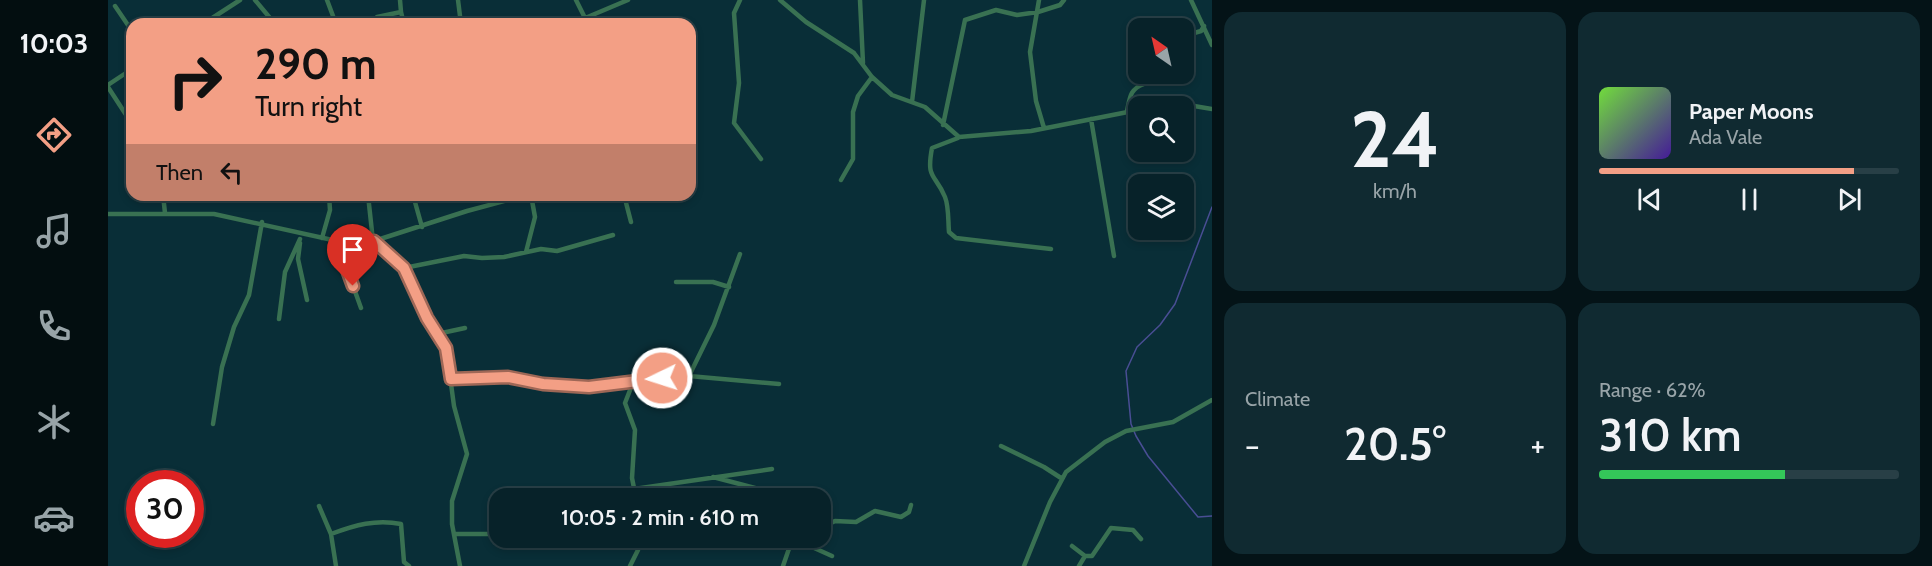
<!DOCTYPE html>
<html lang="en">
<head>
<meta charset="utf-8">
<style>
  :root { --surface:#072229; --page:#102a31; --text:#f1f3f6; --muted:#98a4a8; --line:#283f46; --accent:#f39f85 }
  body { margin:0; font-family:Cabin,sans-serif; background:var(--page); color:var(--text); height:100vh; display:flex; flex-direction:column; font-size:22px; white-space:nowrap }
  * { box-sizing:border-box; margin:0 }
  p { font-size:20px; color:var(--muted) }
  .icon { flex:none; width:33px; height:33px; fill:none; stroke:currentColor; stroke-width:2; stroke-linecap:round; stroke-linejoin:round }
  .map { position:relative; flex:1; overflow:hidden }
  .drawer { display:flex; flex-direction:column; gap:12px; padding:12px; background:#041317; width:720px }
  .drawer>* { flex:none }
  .guide { position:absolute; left:18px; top:18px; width:570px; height:183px; border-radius:18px; box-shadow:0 3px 9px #0003,0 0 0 2px var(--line); background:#f39f85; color:#111; overflow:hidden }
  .needle { width:39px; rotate:326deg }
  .tools { position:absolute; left:1020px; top:18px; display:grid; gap:12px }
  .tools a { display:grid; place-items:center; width:66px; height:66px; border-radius:12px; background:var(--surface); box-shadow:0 3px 9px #0003,0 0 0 2px var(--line); font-size:30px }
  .speed { position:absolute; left:18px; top:470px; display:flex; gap:12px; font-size:30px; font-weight:700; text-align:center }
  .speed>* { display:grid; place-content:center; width:78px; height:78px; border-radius:50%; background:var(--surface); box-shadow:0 3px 9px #0003,0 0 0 2px var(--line); line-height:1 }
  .speed .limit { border:9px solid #d22; background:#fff; color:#111 }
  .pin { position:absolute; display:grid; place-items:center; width:51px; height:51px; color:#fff; margin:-62px -26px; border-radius:50% 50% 50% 0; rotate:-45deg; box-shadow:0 0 6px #0007 }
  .pin .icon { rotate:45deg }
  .me { position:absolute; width:66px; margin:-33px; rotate:266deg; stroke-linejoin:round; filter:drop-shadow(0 0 4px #0008) }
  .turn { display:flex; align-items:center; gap:21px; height:126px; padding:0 30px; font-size:27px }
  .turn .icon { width:78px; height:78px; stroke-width:2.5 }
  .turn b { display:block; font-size:42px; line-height:51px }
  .then { display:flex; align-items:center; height:57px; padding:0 30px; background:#0003; gap:12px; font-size:22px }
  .big { font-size:45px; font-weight:600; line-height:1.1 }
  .drawer .tile { flex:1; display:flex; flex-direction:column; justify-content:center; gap:9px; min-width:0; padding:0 21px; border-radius:18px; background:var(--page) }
  .drawer .dial { align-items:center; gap:0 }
  .dial b { font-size:78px; line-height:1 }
  .song { display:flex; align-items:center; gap:18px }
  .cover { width:72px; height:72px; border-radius:9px; background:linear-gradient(135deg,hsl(100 70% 55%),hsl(260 70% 35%)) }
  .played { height:6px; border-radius:3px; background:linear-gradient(90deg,var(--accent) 85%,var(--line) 85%) }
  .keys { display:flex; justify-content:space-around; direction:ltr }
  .heat { display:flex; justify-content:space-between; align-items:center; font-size:33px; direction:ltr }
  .charge { height:9px; border-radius:4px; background:linear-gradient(90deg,#34c759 62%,var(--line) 0) }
  .drawer .tiles { flex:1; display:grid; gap:12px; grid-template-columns:repeat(2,1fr) }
  .trip { position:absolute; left:381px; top:488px; width:342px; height:60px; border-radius:18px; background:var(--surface); box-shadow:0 3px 9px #0003,0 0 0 2px var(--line); font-weight:600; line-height:60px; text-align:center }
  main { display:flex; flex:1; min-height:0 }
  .dock { display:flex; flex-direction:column; width:108px; justify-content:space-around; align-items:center; background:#030e10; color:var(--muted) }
  .dock .icon { width:42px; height:42px }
  .dock .active { color:var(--accent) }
  .dock b { font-size:27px; color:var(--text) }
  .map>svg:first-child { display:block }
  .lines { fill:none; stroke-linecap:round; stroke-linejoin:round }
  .stream { stroke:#494e94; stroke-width:1.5 }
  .street { stroke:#397152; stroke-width:4.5 }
  .route-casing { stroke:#9e6756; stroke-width:15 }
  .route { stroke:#f39f85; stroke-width:10 }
</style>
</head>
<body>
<main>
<nav class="dock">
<b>10:03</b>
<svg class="icon active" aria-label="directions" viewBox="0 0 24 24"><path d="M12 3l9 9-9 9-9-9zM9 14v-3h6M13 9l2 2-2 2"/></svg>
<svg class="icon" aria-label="music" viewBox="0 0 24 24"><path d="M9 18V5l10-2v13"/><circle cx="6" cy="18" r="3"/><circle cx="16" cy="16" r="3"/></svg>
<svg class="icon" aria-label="phone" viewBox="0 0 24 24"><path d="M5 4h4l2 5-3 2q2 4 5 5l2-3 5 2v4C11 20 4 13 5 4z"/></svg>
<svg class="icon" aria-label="climate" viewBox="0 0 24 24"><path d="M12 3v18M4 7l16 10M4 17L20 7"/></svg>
<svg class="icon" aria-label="car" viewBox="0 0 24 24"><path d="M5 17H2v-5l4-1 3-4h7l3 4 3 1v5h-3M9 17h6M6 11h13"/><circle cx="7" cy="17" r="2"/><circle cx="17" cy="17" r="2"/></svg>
</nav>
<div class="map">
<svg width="1104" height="566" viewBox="0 0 1104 566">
  <rect width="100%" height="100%" fill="#092e37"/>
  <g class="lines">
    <path class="stream" d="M1104,207L1067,304L1052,325L1029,347L1018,371L1023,424L1028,436L1040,456L1090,517L1104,516"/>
    <path class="street" d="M147,0L167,24
      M219,0L228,24
      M350,0L353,24
      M468,0L480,24
      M632,0L626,13L631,83L626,123L653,159
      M672,0L698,22L746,53L764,77L784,95L817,107L851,137L923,131L1030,110
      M752,0L755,63
      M931,0L922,52L928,101L936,128
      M1083,0L1104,45
      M7,6L24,31
      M293,12L296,24
      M269,17L293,12L292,0
      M95,24L132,0
      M463,24L520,0
      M1076,36L1093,31L1096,26
      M0,85L24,69
      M0,87L24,124
      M804,102L816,0
      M1064,106H1086L1104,109
      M1019,111C1022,97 1022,89 1036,84L1039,74
      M983,119L1006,256
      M835,125L857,20L888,10L909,15L930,12L952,5L956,0
      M850,138L824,148C818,180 827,173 837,197C841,207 840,221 841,232L848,238L943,249
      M733,180L745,159V112L750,96L764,77
      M55,195L57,213
      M260,195L265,241L296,268L339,354L346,406L359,454L344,501V524L352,566
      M305,195L314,227
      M516,195L523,222
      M0,214H106L229,241L252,243L265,241
      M214,238L222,210L221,195
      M229,241L253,308
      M266,241L359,211L419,195
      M192,243L190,259L199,300
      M418,252L427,217L423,195
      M237,264L252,243
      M296,268L356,256L374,258L396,257L433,249L449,251L505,235
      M568,282H605L621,287
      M171,319L177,272L192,239
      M329,334L357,328
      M581,376L606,325L632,254
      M343,379L400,377L435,384L481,387L526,380L581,376L671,384
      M526,380L517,403L527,430L524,478L528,498
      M105,424L114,367L126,327L141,295L154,222
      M893,446L936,467L953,478
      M605,477L685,498
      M526,489L664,469
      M211,506L223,534L228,566
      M712,522L721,524L727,521L748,522L767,511L793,517L801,512L803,505
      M223,534C247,525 268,519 293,524L296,562L301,566
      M347,534H392
      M684,538L724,556
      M964,546L977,556L971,566
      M977,556H984L1003,528L1025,530L1033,539
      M522,566L530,550V537
      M675,566L685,537
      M916,566L942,502L958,472L997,442L1018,431L1065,422L1104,400"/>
  </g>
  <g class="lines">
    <g class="route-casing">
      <path id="route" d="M245,286L237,264C244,250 250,243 266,241L296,268L319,318L338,348L343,379L400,377L435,384L481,387L554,378"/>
    </g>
    <use href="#route" class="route"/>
  </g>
</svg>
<div class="tools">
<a><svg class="needle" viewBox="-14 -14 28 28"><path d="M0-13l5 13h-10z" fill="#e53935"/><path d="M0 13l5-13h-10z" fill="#98a4a8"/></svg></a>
<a><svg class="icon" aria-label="search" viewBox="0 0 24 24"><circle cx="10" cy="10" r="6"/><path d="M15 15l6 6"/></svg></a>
<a><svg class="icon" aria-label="layers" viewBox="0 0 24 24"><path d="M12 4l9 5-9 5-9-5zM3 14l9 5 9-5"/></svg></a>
</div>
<div class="speed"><div class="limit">30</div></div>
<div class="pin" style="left:245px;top:286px;background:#d93025"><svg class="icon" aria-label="arrive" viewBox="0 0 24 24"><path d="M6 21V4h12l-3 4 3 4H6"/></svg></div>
<svg class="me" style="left:554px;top:378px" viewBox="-20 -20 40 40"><circle r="17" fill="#f39f85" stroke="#fff" stroke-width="3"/><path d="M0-11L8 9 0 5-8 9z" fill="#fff"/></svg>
<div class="trip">10:05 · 2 min · 610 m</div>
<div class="guide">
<div class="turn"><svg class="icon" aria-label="right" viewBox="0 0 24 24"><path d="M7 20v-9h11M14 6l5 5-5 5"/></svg><div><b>290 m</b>Turn right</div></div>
<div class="then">Then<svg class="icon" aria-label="left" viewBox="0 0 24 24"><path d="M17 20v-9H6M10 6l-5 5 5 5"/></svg></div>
</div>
</div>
<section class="drawer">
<div class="tiles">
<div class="tile dial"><b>24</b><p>km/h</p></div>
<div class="tile">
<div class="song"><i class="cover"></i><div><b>Paper Moons</b><p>Ada Vale</p></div></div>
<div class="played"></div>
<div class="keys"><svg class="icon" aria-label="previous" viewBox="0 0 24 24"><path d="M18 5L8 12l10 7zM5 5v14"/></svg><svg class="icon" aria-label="pause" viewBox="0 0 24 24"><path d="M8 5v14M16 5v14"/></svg><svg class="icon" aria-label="next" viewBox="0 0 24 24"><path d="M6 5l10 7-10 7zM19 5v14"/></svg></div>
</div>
<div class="tile"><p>Climate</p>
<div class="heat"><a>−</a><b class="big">20.5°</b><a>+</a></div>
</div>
<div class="tile"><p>Range · 62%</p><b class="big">310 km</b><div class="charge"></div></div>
</div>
</section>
</main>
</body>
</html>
